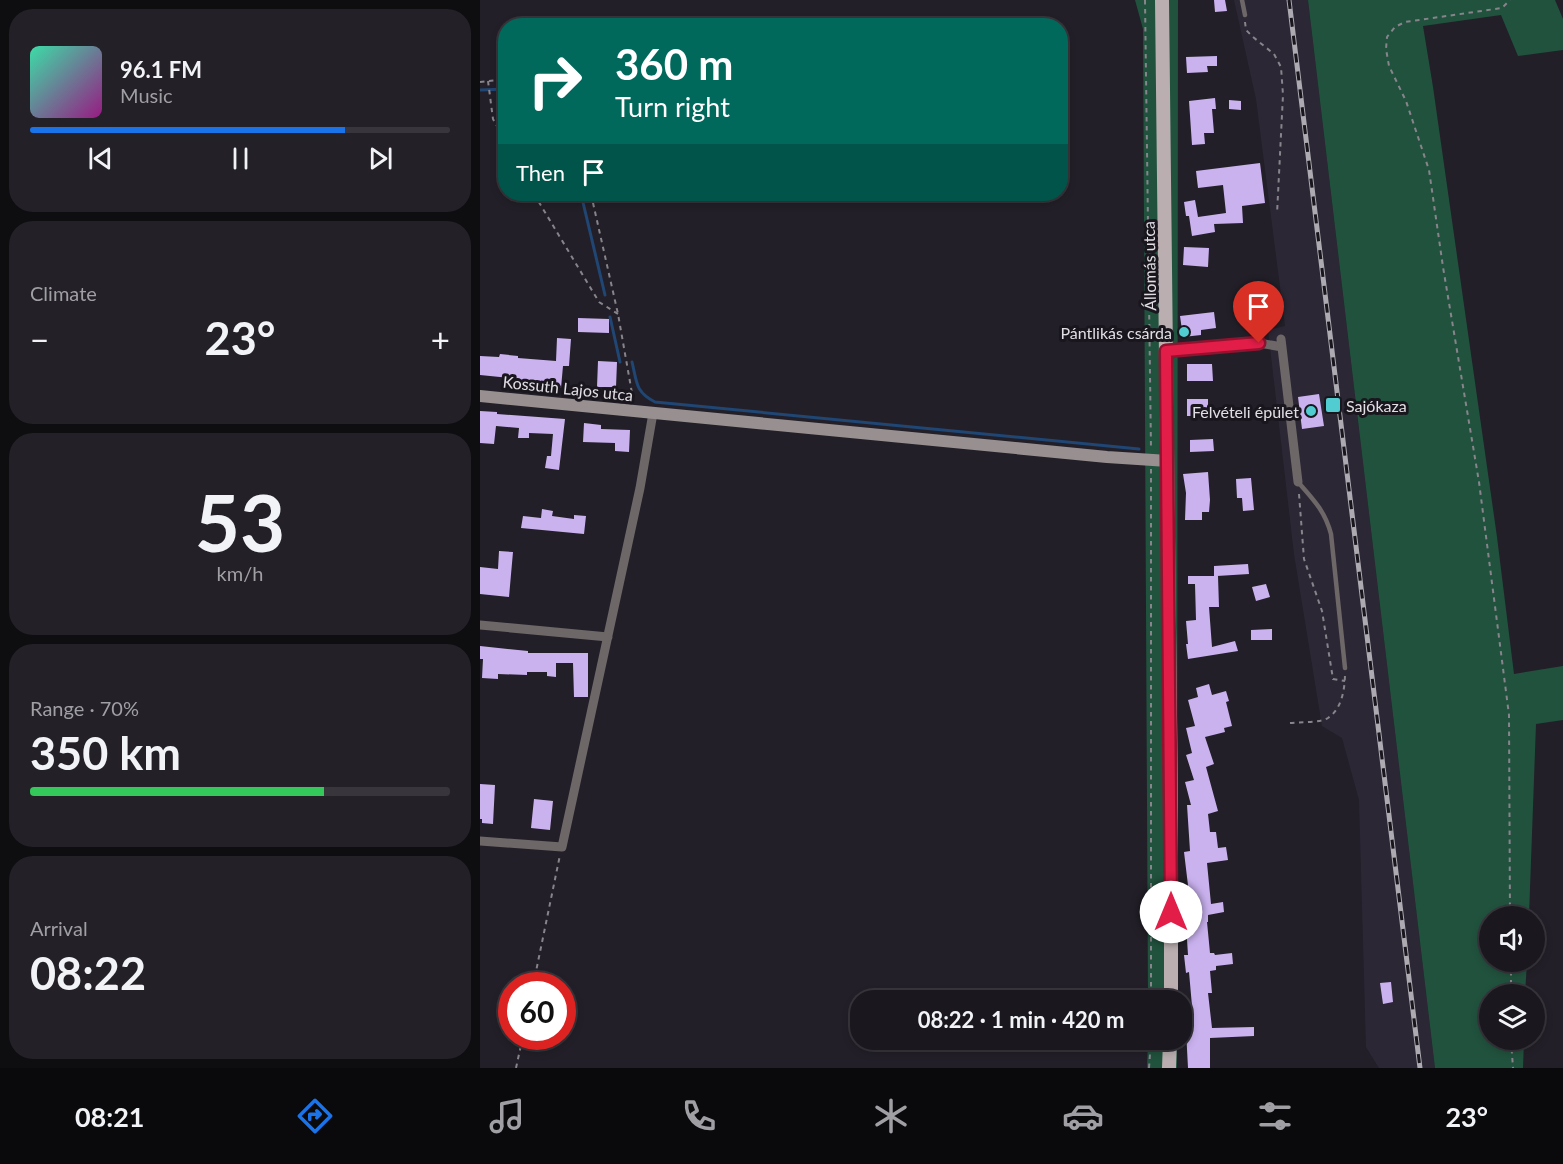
<!DOCTYPE html>
<html lang="en">
<head>
<meta charset="utf-8">
<style>
  :root { --surface:#1a171e; --page:#232027; --text:#f1f3f6; --muted:#9f9fa4; --line:#38363c; --accent:#1a73e8 }
  body { margin:0; font-family:Lato,sans-serif; background:var(--page); color:var(--text); height:100vh; display:flex; flex-direction:column; font-size:22px; white-space:nowrap }
  * { box-sizing:border-box; margin:0 }
  p { font-size:20px; color:var(--muted) }
  .icon { flex:none; width:33px; height:33px; fill:none; stroke:currentColor; stroke-width:2; stroke-linecap:round; stroke-linejoin:round }
  .map { position:relative; flex:1; overflow:hidden }
  .details { display:flex; flex-direction:column; gap:9px; padding:9px; background:#0e0d10; width:480px }
  .details>* { flex:none }
  .hud { position:absolute; left:18px; top:18px; width:570px; height:183px; border-radius:24px; box-shadow:0 3px 9px #0003,0 0 0 2px var(--line); background:#00695c; color:#fff; overflow:hidden }
  .fabs { position:absolute; left:999px; top:906px; display:grid; gap:12px }
  .fabs a { display:grid; place-items:center; width:66px; height:66px; border-radius:50%; background:var(--surface); box-shadow:0 3px 9px #0003,0 0 0 2px var(--line); font-size:30px }
  .speed { position:absolute; left:18px; top:972px; display:flex; gap:12px; font-size:30px; font-weight:700; text-align:center }
  .speed>* { display:grid; place-content:center; width:78px; height:78px; border-radius:50%; background:var(--surface); box-shadow:0 3px 9px #0003,0 0 0 2px var(--line); line-height:1 }
  .speed .limit { border:9px solid #d22; background:#fff; color:#111 }
  .pin { position:absolute; display:grid; place-items:center; width:51px; height:51px; color:#fff; margin:-62px -26px; border-radius:50% 50% 50% 0; rotate:-45deg; box-shadow:0 0 6px #0007 }
  .pin .icon { rotate:45deg }
  .me { position:absolute; width:66px; margin:-33px; rotate:0deg; stroke-linejoin:round; filter:drop-shadow(0 0 4px #0008) }
  .turn { display:flex; align-items:center; gap:21px; height:126px; padding:0 18px; font-size:27px }
  .turn .icon { width:78px; height:78px; stroke-width:2.5 }
  .turn b { display:block; font-size:42px; line-height:51px }
  .then { display:flex; align-items:center; height:57px; padding:0 18px; background:#0003; gap:12px; font-size:22px }
  .big { font-size:45px; font-weight:700; line-height:1.1 }
  .details .card { flex:1; display:flex; flex-direction:column; justify-content:center; gap:9px; min-width:0; padding:0 21px; border-radius:24px; background:var(--page) }
  .details .dial { align-items:center; gap:0 }
  .dial b { font-size:78px; line-height:1 }
  .song { display:flex; align-items:center; gap:18px }
  .cover { width:72px; height:72px; border-radius:9px; background:linear-gradient(135deg,hsl(160 70% 55%),hsl(310 70% 35%)) }
  .played { height:6px; border-radius:3px; background:linear-gradient(90deg,var(--accent) 75%,var(--line) 75%) }
  .keys { display:flex; justify-content:space-around; direction:ltr }
  .heat { display:flex; justify-content:space-between; align-items:center; font-size:33px; direction:ltr }
  .charge { height:9px; border-radius:4px; background:linear-gradient(90deg,#34c759 70%,var(--line) 0) }
  .trip { position:absolute; left:370px; top:990px; width:342px; height:60px; border-radius:24px; background:var(--surface); box-shadow:0 3px 9px #0003,0 0 0 2px var(--line); font-weight:700; line-height:60px; text-align:center }
  .dock { display:flex; height:96px; justify-content:space-around; align-items:center; background:#0a090c; color:var(--muted) }
  .dock .icon { width:42px; height:42px }
  .dock .on { color:var(--accent) }
  .dock b { font-size:27px; color:var(--text) }
  main { display:flex; flex:1; min-height:0 }
  .map>svg:first-child { display:block }
  .built { fill:#2c2735 }
  .green { fill:#21523e }
  .lines { fill:none; stroke-linecap:round; stroke-linejoin:round }
  .stream { stroke:#204673; stroke-width:3 }
  .building { fill:#cab2ef }
  .path { stroke:#87848b; stroke-width:2; stroke-dasharray:4.5 4.5; stroke-linecap:butt }
  .lane { stroke:#6d6768; stroke-width:4.5 }
  .street { stroke:#6d6768; stroke-width:9 }
  .secondary { stroke:#988f90; stroke-width:12 }
  .primary { stroke:#baaeb0; stroke-width:14 }
  .rail-casing { stroke:#adaab1; stroke-width:5 }
  .rail { stroke:#19161e; stroke-width:3; stroke-dasharray:9; stroke-linecap:butt }
  .route-casing { stroke:#92132f; stroke-width:15 }
  .route { stroke:#e11d48; stroke-width:10 }
  .poi-dot { fill:#51ccd1; stroke:#19161e; stroke-width:2 }
  .labels { text-anchor:middle; dominant-baseline:central; stroke-width:6; stroke-linejoin:round; paint-order:stroke }
  .street-label { font-size:16px; fill:#e1dee4; stroke:#19161e }
  .poi-label { font-size:16px; fill:#e1dee4; stroke:#19161e; text-anchor:end }
</style>
</head>
<body>
<main>
<section class="details">
<div class="card">
<div class="song"><i class="cover"></i><div><b>96.1 FM</b><p>Music</p></div></div>
<div class="played"></div>
<div class="keys"><svg class="icon" aria-label="previous" viewBox="0 0 24 24"><path d="M18 5L8 12l10 7zM5 5v14"/></svg><svg class="icon" aria-label="pause" viewBox="0 0 24 24"><path d="M8 5v14M16 5v14"/></svg><svg class="icon" aria-label="next" viewBox="0 0 24 24"><path d="M6 5l10 7-10 7zM19 5v14"/></svg></div>
</div>
<div class="card"><p>Climate</p>
<div class="heat"><a>−</a><b class="big">23°</b><a>+</a></div>
</div>
<div class="card dial"><b>53</b><p>km/h</p></div>
<div class="card"><p>Range · 70%</p><b class="big">350 km</b><div class="charge"></div></div>
<div class="card"><p>Arrival</p><b class="big">08:22</b></div>
</section>
<div class="map">
<svg width="1083" height="1068" viewBox="0 0 1083 1068">
  <rect width="100%" height="100%" fill="#221f28"/>
  <path class="built" d="M754,0H828L955,1068H899L886,1047L879,800L862,738L842,726L814,554L788,330L805,326L776,99Z"/>
  <path class="green" d="M655,0H698L697,1000H668L663,29Z
    M828,0H1075L1083,19V50L1038,56L1021,15L943,26L953,87L1017,537L1034,674L1083,666V720L1056,724L1049,916H1010V962H1047L1045,994H1010V1040H1044L1043,1068H955Z
    M668,1040H697V1068H667Z"/>
  <g class="lines">
    <path class="stream" d="M0,90L26,89
      M101,194L125,295
      M130,317L140,362
      M152,362C157,382 155,392 175,402L659,449"/>
  </g>
  <path class="building" d="M734,0H745L747,11L735,12Z
    M737,56V66H727L728,72L707,73L706,57Z
    M735,98L736,109H732L734,133H724L725,144L712,145L709,101Z
    M749,100L761,101V110L749,109Z
    M780,163L785,203L762,206L763,223L734,224L735,232L712,236L709,216H706L704,202L715,200L718,217L746,213L743,185L718,188L716,171Z
    M704,247L729,248L728,267L703,265Z
    M734,312L736,328L721,330V335L703,337L700,316Z
    M98,318L129,319V333L98,332Z
    M77,338L91,339L89,366H83L81,388L62,386V383L40,381V379L0,375V356L19,357L20,354L38,356V358L76,361Z
    M118,361L137,362L136,387H117Z
    M707,364H732L733,381H707Z
    M839,394L844,426L822,429L818,397Z
    M707,399H728V416H707Z
    M0,411L17,412V414L85,419L79,470L65,468L67,456H71L73,434L49,433V438H38L39,428L16,426L14,444L0,443Z
    M104,423L121,425V429L150,430L149,452L135,451V443L103,442Z
    M733,439L734,451L710,452V440Z
    M728,472L730,500L729,512H722V520H705L706,493L703,474Z
    M771,478L774,510L763,511L762,498H757L756,479Z
    M62,509L73,511L72,516L94,519V515L106,516L104,534L41,528L43,516L61,518Z
    M19,551L33,552L29,597L0,594V567L18,569Z
    M768,564L769,574L737,576H738L739,607H729L732,647L755,641L758,651L708,659L706,644H708L706,621L716,620L715,584H708V576H734V566Z
    M786,584L790,597L776,601L772,587Z
    M792,629V640H771V630Z
    M0,646L48,651V653H108V697H94L93,663H76V677L67,676V672H47V675L18,674V679L2,678L3,659H0Z
    M729,684L732,695L746,691L749,701L746,702L752,726L744,728L745,732L725,737L734,764L726,767L738,811L728,814L730,832H736L738,848L746,847L748,860L727,863L731,904L743,902L744,912L728,915V922H727L730,953H734L735,955L752,953L753,964L736,966V970L730,971L732,993H728L732,1028L774,1027V1036L730,1038V1068H708L706,1030L707,1029L704,1007L712,1006L709,972L706,973L704,955H708L706,924H704L703,903L710,902L704,852L710,851L707,805H711L705,782L714,780L706,755L712,753L706,728L715,726L708,700L718,697L716,688Z
    M0,784L15,785L13,824L2,823V819H0Z
    M54,799L73,801L70,830L51,828Z
    M911,982L913,1002L903,1004L900,983Z"/>
  <g class="lines">
    <path class="path" d="M665,0L671,449
      M765,22L766,30L773,37L794,54L801,67L803,95L797,214
      M8,81L13,119L26,142
      M0,82L26,79
      M54,194L119,302L138,314
      M111,194L138,314L153,399
      M671,469V1000
      M819,494L824,559L842,611L853,679L865,681
      M810,723C820,722 840,723 848,718C862,709 865,688 865,673
      M1030,916L1029,715L999,482L963,267L949,170L926,101L909,66L906,49L907,37L915,27L925,22L1022,8L1030,0
      M1031,962V994
      M53,986L80,855
      M1031,1040L1033,1068
      M36,1068L43,1036
      M669,1068L671,1040"/>
    <path class="lane" d="M762,0L765,15
      M818,482C833,499 845,511 851,534L865,668"/>
    <path class="street" d="M801,339L818,482
      M779,343L802,347
      M0,625L128,637
      M0,841L82,847L160,488L173,413"/>
    <path class="secondary" d="M686,351L779,343
      M0,396L627,457L688,461"/>
    <path class="primary" d="M682,0L691,805V1000
      M689,1068L690,1040"/>
    <g class="rail-casing">
      <path id="rail" d="M809,0L940,1068"/>
    </g>
    <use href="#rail" class="rail"/>
  </g>
  <g class="lines">
    <g class="route-casing">
      <path id="route" d="M691,912L686,351L779,343"/>
    </g>
    <use href="#route" class="route"/>
  </g>
  <g class="poi-dot">
    <circle cx="704" cy="332" r="6"/>
    <rect x="845" y="397" width="16" height="16" rx="3"/>
    <circle cx="831" cy="411" r="6"/>
  </g>
  <g class="labels">
    <g class="street-label">
      <text transform="translate(669 266) rotate(-91)">Állomás utca</text>
      <text transform="translate(88 388) rotate(6)">Kossuth Lajos utca</text>
    </g>
    <g class="poi-label">
      <text x="692" y="332">Pántlikás csárda</text>
      <text x="866" y="405" text-anchor="start">Sajókaza</text>
      <text x="819" y="411">Felvételi épület</text>
    </g>
  </g>
</svg>
<div class="fabs">
<a><svg class="icon" aria-label="sound" viewBox="0 0 24 24"><path d="M4 9h4l5-4v14l-5-4H4zM17 9q2 3 0 6"/></svg></a>
<a><svg class="icon" aria-label="layers" viewBox="0 0 24 24"><path d="M12 4l9 5-9 5-9-5zM3 14l9 5 9-5"/></svg></a>
</div>
<div class="speed"><div class="limit">60</div></div>
<div class="pin" style="left:779px;top:343px;background:#d93025"><svg class="icon" aria-label="arrive" viewBox="0 0 24 24"><path d="M6 21V4h12l-3 4 3 4H6"/></svg></div>
<svg class="me" style="left:691px;top:912px" viewBox="-20 -20 40 40"><circle r="19" fill="#fff"/><path d="M0-13L10 11 0 6-10 11z" fill="#e11d48"/></svg>
<div class="trip">08:22 · 1 min · 420 m</div>
<div class="hud">
<div class="turn"><svg class="icon" aria-label="right" viewBox="0 0 24 24"><path d="M7 20v-9h11M14 6l5 5-5 5"/></svg><div><b>360 m</b>Turn right</div></div>
<div class="then">Then<svg class="icon" aria-label="arrive" viewBox="0 0 24 24"><path d="M6 21V4h12l-3 4 3 4H6"/></svg></div>
</div>
</div>
</main>
<nav class="dock">
<b>08:21</b>
<svg class="icon on" aria-label="directions" viewBox="0 0 24 24"><path d="M12 3l9 9-9 9-9-9zM9 14v-3h6M13 9l2 2-2 2"/></svg>
<svg class="icon" aria-label="music" viewBox="0 0 24 24"><path d="M9 18V5l10-2v13"/><circle cx="6" cy="18" r="3"/><circle cx="16" cy="16" r="3"/></svg>
<svg class="icon" aria-label="phone" viewBox="0 0 24 24"><path d="M5 4h4l2 5-3 2q2 4 5 5l2-3 5 2v4C11 20 4 13 5 4z"/></svg>
<svg class="icon" aria-label="climate" viewBox="0 0 24 24"><path d="M12 3v18M4 7l16 10M4 17L20 7"/></svg>
<svg class="icon" aria-label="car" viewBox="0 0 24 24"><path d="M5 17H2v-5l4-1 3-4h7l3 4 3 1v5h-3M9 17h6M6 11h13"/><circle cx="7" cy="17" r="2"/><circle cx="17" cy="17" r="2"/></svg>
<svg class="icon" aria-label="filters" viewBox="0 0 24 24"><path d="M4 7h16M4 17h16"/><circle cx="9" cy="7" r="2"/><circle cx="15" cy="17" r="2"/></svg>
<b>23°</b>
</nav>
</body>
</html>
